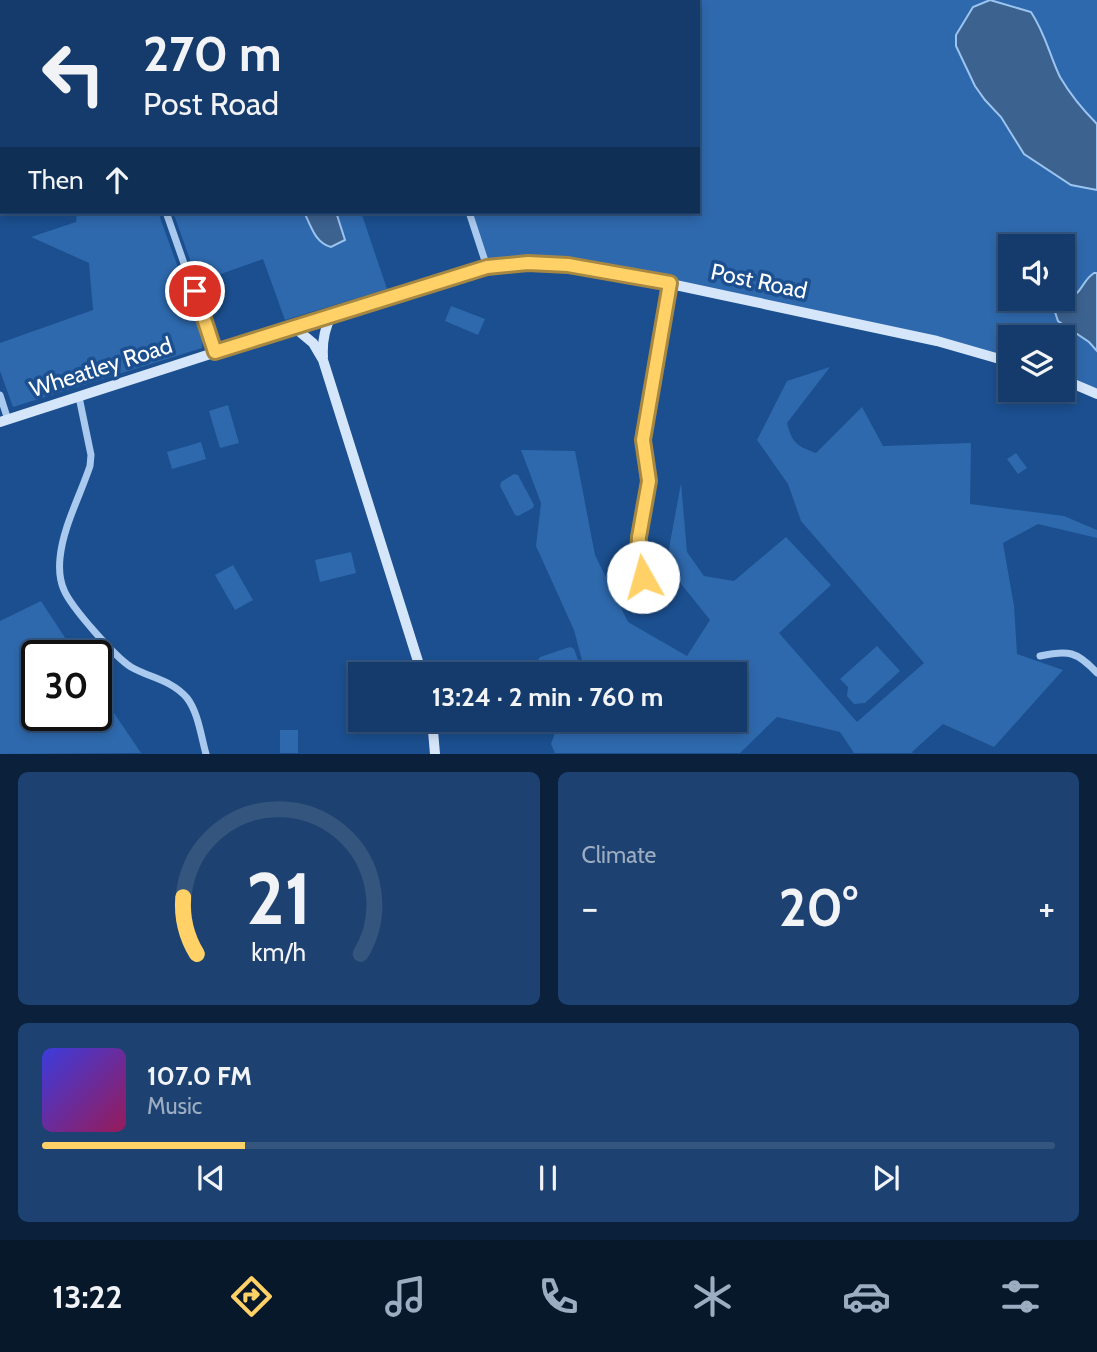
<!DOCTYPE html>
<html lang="en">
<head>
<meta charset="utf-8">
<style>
  :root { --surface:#143b6b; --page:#1d4271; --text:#f1f3f6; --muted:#9dadc1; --line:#33557e; --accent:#ffd166 }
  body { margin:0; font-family:Cabin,sans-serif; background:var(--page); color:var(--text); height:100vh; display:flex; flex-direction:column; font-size:26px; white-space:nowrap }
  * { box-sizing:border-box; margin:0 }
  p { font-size:23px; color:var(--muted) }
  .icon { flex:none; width:38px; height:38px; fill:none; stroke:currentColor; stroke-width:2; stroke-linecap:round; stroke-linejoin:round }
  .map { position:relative; height:754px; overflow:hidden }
  .sheet { display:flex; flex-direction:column; gap:18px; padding:18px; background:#0b203b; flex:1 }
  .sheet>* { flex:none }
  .guide { position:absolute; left:0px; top:0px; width:700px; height:214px; box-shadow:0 4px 10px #0003,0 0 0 2px var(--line); background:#143b6b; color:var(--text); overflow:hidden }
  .controls { position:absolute; left:998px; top:234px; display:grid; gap:14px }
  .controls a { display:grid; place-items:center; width:77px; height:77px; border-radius:0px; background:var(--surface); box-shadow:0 4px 10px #0003,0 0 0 2px var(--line); font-size:35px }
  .speed { position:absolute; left:21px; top:640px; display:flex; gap:14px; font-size:35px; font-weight:700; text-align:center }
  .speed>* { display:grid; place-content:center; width:91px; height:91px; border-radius:50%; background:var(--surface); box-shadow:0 4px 10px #0003,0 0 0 2px var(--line); line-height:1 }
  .speed .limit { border:4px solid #111; border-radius:10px; background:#fff; color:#111 }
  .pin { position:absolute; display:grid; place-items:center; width:60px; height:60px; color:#fff; margin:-30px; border:4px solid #fff; border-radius:50%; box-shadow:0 2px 7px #0007 }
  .me { position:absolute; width:77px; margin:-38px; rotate:353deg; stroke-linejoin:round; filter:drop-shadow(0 0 5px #0008) }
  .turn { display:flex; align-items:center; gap:24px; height:147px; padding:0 28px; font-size:32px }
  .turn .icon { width:91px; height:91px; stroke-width:2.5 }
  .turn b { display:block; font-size:49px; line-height:60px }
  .then { display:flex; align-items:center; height:66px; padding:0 28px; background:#0003; gap:14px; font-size:26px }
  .big { font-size:52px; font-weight:800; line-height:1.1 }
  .sheet .widget { flex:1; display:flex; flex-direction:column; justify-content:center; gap:10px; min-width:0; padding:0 24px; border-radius:10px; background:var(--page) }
  .sheet .dial { align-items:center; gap:0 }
  .dial svg { height:182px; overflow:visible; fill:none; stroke:var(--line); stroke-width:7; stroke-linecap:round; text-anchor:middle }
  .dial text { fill:var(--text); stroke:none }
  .song { display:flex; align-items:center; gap:21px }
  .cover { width:84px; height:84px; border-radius:10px; background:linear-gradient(135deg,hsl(240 70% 55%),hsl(330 70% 35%)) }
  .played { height:7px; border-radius:4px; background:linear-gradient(90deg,var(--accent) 20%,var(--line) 20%) }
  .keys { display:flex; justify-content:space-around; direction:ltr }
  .heat { display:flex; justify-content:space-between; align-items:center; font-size:38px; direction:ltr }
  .sheet .tiles { flex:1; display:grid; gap:18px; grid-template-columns:1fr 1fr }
  .widget:last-child { grid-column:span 2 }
  .trip { position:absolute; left:348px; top:662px; width:399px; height:70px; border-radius:0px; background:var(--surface); box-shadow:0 4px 10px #0003,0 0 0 2px var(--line); font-weight:800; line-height:70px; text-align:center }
  .tabs { display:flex; height:112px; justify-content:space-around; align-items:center; background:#08182b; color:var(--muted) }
  .tabs .icon { width:49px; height:49px }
  .tabs .active { color:var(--accent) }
  .tabs b { font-size:32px; color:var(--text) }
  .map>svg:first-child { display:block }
  .green { fill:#2e69ad; fill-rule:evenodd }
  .water { fill:#3c6290; stroke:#9cc4f0; stroke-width:2 }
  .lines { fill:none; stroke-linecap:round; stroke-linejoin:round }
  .street { stroke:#a9c9ee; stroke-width:7 }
  .secondary { stroke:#d6e6fa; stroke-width:10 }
  .route-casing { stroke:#a68842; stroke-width:18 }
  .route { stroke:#ffd166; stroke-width:12 }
  .labels { text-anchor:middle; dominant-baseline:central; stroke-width:7; stroke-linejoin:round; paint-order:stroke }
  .street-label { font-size:23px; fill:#fff; stroke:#1b4f8f }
</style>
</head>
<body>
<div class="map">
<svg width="1097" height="754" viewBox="0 0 1097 754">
  <rect width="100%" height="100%" fill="#1b4f8f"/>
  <path class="green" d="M428,0H1097V394L1062,379V338H1010V362L568,265L487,267L469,212H698V2ZM1010,247H1062V299H1010Z
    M77,212H158L203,337L202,348L13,407L0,371V343L93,310L89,263L31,237L76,222Z
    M173,212H361L387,289L285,320L263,259L198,282Z
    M451,306L485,319L478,335L445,321Z
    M830,367L787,423C792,443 797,446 816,453L862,407L883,446L971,443L970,504L1064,516L1097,530V538L1038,524L1003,543L1014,606L1017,654L1063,670L994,747L943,724L912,752L913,753H854L840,732L777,717L740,753H555L551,744L560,719H735V674H560L583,664L574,630L536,546L541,503L521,450L575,451L595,555L628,622L687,656L710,620L666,565L681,483L687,552L704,576L734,581L786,537L831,585L779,633L857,722L924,663L801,521L788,484L757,440L787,381Z
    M228,405L239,443L220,448L209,411Z
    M201,442L206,459L172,469L167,452Z
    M1016,453L1027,468L1018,474L1007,459Z
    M514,474L518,475L534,505L533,508L518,516L515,515L500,486L501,482Z
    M351,552L356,573L320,582L315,560Z
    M233,565L253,600L235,610L215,575Z
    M41,601L77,656H37V716H96V686L141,753L0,754V621Z
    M877,646L900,671L865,703L854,704L847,696L848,687L840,679Z
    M570,647L574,649L578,660L576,664L546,674L542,672L538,660L540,657Z
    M280,730H298V753H280Z"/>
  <path class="water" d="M990,0L1031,12C1046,35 1049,54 1060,77C1070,94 1083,110 1097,124V190L1071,185L1024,154L1001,117L985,100L975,86L956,46V35L973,7Z
    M298,212H336L345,240L331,247C315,243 311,226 304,212Z
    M1094,273H1097V351L1089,342L1058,321L1055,312C1061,300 1070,300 1078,292C1084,285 1086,278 1094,273Z"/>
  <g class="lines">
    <path class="street" d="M90,0L91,2
      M428,0L429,2
      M166,212L215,352
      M469,212L487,267
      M0,395L8,420
      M79,397L91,455L90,466C80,496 63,527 60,558C59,568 60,581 64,590C71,607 115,657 131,667C150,678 172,680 187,698C198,712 201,736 206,754
      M643,577L638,553L639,537L649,481L643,441L670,283
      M631 588a11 11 0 1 1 22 0a11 11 0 1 1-22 0Z
      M1040,656C1068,650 1077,651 1097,673"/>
    <path class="secondary" d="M295,328L313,343L323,360L422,674
      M323,357C322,342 324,330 331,316
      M1062,379L1097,394
      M0,422L446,278L487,267L529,263L568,265L652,280L937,341L1010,362
      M432,719L435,754"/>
  </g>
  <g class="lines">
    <g class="route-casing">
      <path id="route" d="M195,291L215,352L487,267L528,263L568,265L670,283L643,440L649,481L639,537L638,554L643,577"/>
    </g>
    <use href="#route" class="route"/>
  </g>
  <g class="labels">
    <g class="street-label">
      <text transform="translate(759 281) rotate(12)">Post Road</text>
      <text transform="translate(101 367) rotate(-18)">Wheatley Road</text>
    </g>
  </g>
</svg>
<div class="controls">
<a><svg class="icon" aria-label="sound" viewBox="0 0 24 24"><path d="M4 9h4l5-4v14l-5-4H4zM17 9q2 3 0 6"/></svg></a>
<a><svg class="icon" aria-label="layers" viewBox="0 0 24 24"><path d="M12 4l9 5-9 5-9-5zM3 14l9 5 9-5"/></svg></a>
</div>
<div class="speed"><div class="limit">30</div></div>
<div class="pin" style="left:195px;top:291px;background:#d93025"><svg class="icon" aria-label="arrive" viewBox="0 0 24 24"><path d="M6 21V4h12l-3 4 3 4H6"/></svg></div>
<svg class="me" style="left:643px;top:577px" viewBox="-20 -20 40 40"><circle r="19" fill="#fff"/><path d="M0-13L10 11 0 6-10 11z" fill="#ffd166"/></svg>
<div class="trip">13:24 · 2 min · 760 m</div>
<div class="guide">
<div class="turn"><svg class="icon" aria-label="left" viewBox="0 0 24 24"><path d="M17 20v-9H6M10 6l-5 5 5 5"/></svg><div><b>270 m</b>Post Road</div></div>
<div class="then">Then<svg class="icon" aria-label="ahead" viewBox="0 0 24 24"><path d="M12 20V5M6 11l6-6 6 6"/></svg></div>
</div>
</div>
<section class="sheet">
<div class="tiles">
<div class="widget dial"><svg viewBox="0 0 100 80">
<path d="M14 69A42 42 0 1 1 86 69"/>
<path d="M14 69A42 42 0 0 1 8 44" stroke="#ffd166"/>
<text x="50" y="56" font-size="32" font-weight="700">21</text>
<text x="50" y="72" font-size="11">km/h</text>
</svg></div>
<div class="widget"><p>Climate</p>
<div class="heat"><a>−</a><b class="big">20°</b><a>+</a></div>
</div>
<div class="widget">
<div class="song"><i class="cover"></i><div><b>107.0 FM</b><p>Music</p></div></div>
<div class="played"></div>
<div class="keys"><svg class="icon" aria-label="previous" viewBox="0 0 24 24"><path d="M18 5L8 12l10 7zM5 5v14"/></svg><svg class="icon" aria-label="pause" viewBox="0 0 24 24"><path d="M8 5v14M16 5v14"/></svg><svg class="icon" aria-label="next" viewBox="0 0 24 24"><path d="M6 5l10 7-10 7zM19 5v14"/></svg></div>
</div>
</div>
</section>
<nav class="tabs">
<b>13:22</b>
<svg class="icon active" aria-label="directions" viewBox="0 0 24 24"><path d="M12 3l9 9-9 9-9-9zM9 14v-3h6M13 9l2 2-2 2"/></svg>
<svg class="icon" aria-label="music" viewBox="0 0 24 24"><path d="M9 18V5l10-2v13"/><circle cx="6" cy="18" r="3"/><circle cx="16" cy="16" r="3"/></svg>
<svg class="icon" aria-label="phone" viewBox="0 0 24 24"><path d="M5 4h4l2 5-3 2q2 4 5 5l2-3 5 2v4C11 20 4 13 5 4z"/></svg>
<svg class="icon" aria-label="climate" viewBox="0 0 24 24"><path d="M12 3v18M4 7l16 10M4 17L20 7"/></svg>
<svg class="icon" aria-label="car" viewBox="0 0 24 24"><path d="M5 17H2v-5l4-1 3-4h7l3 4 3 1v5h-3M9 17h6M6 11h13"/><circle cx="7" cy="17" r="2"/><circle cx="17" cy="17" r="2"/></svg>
<svg class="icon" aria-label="filters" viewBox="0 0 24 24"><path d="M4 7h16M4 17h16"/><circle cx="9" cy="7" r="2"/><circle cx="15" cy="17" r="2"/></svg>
</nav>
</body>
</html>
